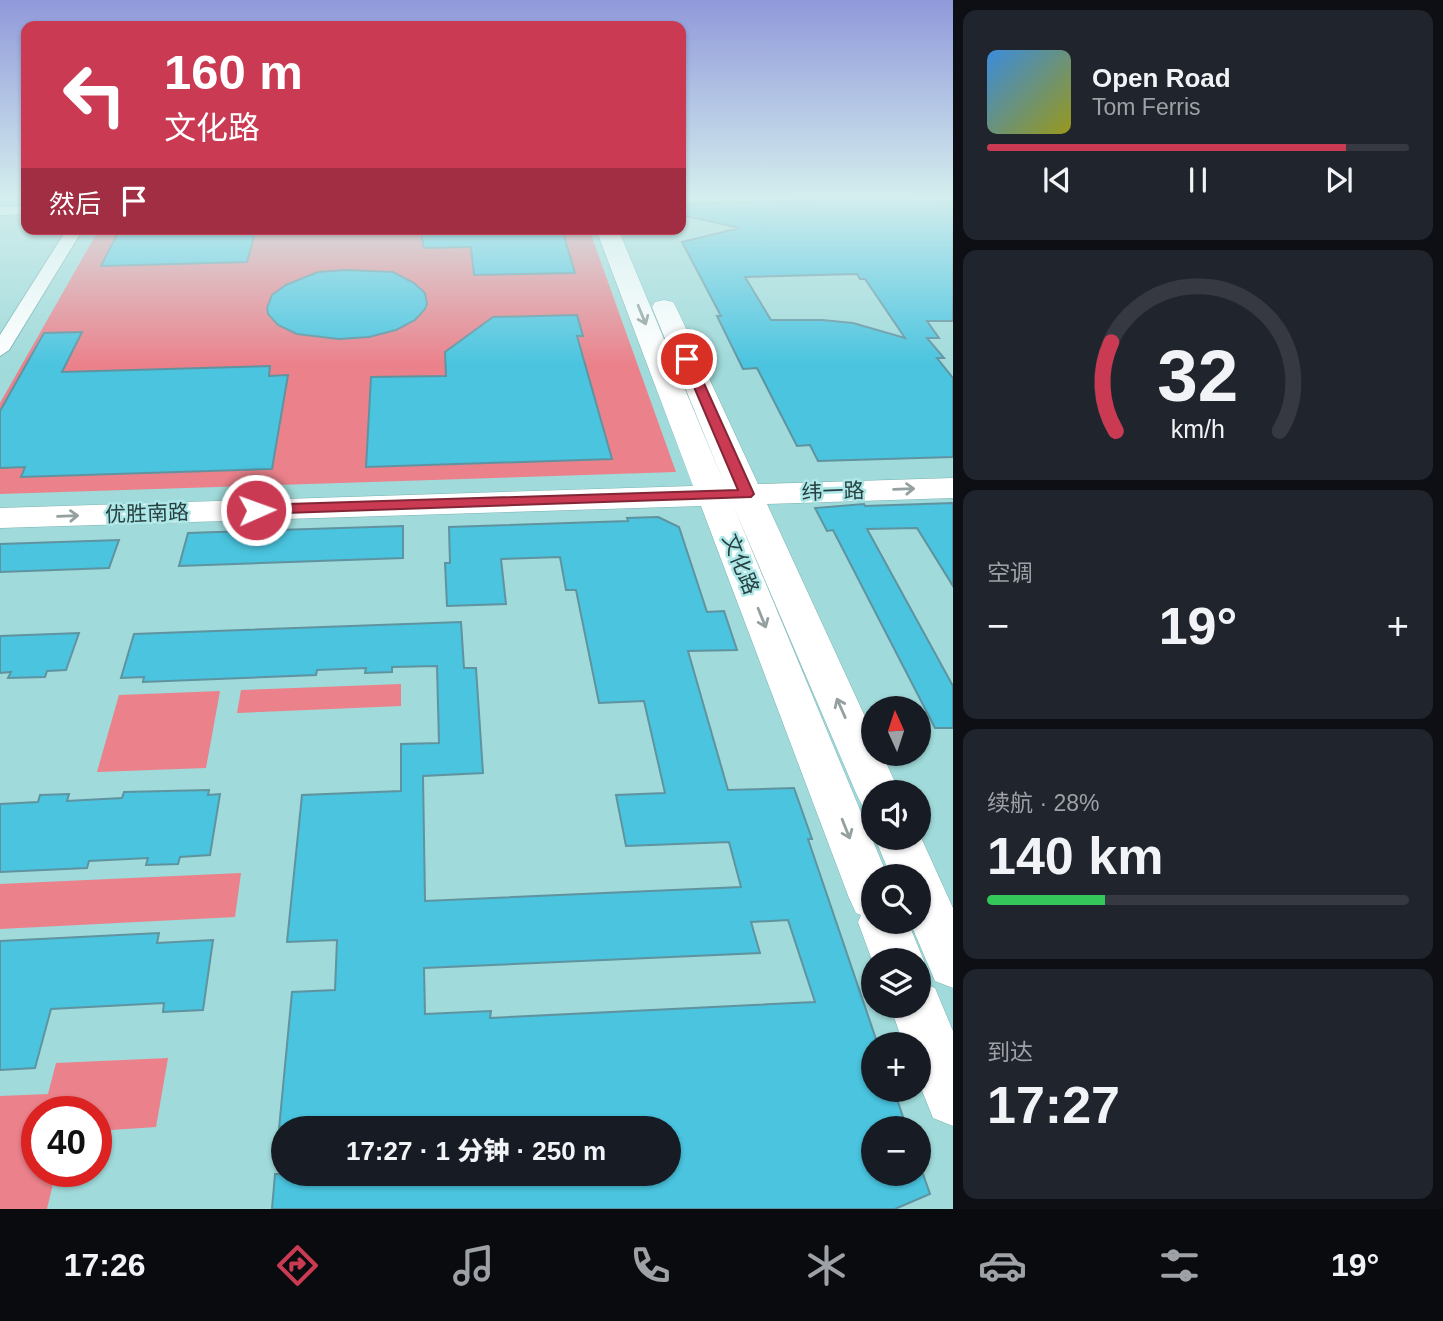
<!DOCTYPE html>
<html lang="zh">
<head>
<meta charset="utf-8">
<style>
  :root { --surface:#171b24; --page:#20242c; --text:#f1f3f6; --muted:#9ea1a6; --line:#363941; --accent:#ca3a53 }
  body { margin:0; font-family:Helvetica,"Noto Sans SC",sans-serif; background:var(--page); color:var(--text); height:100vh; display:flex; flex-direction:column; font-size:26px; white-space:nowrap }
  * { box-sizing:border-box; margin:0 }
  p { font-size:23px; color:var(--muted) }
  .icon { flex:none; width:38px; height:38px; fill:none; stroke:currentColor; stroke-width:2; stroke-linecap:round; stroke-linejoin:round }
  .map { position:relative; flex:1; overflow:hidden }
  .panel { display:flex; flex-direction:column; gap:10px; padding:10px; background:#0d0f14; width:490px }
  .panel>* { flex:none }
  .top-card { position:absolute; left:21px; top:21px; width:665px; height:214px; border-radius:14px; box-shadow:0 2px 5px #0004; background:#ca3a53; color:#fff; overflow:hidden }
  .needle { width:46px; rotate:357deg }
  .tools { position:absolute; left:861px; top:696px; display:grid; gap:14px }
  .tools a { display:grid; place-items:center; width:70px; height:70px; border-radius:50%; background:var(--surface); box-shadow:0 2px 5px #0004; font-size:35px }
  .speed { position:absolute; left:21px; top:1096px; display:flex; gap:14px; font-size:35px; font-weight:700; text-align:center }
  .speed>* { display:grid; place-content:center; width:91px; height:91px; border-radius:50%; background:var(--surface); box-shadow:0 2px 5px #0004; line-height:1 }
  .speed .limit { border:10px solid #d22; background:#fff; color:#111 }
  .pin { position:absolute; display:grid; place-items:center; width:60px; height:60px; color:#fff; margin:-30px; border:4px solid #fff; border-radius:50%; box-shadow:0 2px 7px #0007 }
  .me { position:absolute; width:77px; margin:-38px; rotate:88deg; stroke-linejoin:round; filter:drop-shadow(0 0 5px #0008) }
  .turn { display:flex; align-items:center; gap:24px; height:147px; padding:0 28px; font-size:32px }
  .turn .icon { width:91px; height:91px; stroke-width:2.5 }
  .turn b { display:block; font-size:49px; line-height:60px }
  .then { display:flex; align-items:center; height:66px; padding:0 28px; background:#0003; gap:14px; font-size:26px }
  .big { font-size:52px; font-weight:800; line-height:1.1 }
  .panel .card { flex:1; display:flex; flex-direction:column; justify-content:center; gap:10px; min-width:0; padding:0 24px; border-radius:14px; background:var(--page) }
  .panel .dial { align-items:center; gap:0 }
  .dial svg { height:182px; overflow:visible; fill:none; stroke:var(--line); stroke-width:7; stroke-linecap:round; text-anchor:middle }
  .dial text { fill:var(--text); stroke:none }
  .song { display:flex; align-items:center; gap:21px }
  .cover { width:84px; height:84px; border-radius:10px; background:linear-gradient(135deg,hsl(210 70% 55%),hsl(60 70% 35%)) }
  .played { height:7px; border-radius:4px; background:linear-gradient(90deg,var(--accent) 85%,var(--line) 85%) }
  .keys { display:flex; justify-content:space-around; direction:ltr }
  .heat { display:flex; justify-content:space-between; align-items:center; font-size:38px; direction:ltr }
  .charge { height:10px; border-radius:5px; background:linear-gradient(90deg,#34c759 28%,var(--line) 0) }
  .trip { position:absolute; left:271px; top:1116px; width:410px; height:70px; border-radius:35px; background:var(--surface); box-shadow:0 2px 5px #0004; font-weight:800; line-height:70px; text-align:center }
  .dock { display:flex; height:112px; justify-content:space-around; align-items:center; background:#090b0e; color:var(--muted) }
  .dock .icon { width:49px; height:49px }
  .dock .selected { color:var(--accent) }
  .dock b { font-size:32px; color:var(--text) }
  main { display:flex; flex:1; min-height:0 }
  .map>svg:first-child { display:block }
  .green { fill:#eb818b }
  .building { fill:#4ac4df; stroke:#5f93a0; stroke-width:2; fill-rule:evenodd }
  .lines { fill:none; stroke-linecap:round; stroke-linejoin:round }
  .street-casing { stroke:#7ab2b2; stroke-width:2 }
  .secondary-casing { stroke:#7ab2b2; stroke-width:1 }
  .street { fill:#fff; fill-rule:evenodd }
  .secondary { fill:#fff; fill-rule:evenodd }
  .oneway { stroke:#94a0a0 }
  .route { fill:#ca3a53; stroke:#832636; stroke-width:2 }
  .labels { text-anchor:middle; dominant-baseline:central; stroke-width:5; stroke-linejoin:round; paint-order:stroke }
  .street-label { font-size:21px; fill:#284040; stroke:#ade7e7 }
</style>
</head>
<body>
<main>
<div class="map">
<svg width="953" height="1209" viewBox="0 0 953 1209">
  <rect width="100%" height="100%" fill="#a0dada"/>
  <path class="green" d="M99,229H589L676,472L0,494V403Z
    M401,684V706L237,713L241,690Z
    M220,691L206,768L97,772L119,695Z
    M241,873L235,917L0,929V884Z
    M168,1058L156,1127L96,1131V1111H37V1171H56L47,1209H0V1096L48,1094L56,1063Z"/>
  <path class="building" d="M902,198L915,202L953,201V321H927L939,338H927L944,358H937L953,378V457L818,461L810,445L797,446L757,368L743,369L717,316H721L682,242L740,228L681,215V204ZM857,274L860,279H865L905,338L853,323L822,320H771L745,277Z
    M120,229H256L247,262L101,266Z
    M420,229H562L575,273L474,275L471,247L424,248Z
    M346,270L393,272L414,283L425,293L427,304L425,309L415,320L396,330L369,337L339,339L297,334L278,325L268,314L267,308L272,295L286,285L318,272Z
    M577,315L583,336H577L612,459L366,467L371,377L446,376L445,352L493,317Z
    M82,332L62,372L270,366L269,376L288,375L272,469L21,477L25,467L0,468V411L44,333Z
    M953,503V586L917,528L867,529L953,686V728H935L833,530L827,531L815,508L864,504L865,506Z
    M658,517L679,527L707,612L724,611L737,650L688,651L728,790L794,788L812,839H808L878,1045H873V1090H894L907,1129H873V1174H923L930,1194L895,1209H272L275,1174H668V1129H279L292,992L335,990L337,940L287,942L302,795L401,791V744L439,743L437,666L392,667V672L365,673L366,668L317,670L316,675L143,682L144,677L121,678L134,634L461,622L464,668H476L483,773L423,776L425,901L741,887L729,842L626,846L616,795L665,793L644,701L599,703L576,590H566L560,557L501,559L506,604L447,606L445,563H450L449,527L628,521L627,518ZM788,920L815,1002L490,1018L491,1011L425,1014L424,968L760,953L751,922Z
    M403,526V558L179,566L188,533Z
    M119,540L109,568L0,572V544Z
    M79,633L66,670L47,671L45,677L8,678L11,672L0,673V636Z
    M209,790L208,795L220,794L210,855L180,857L178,864L146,865L148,858L89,861L87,868L0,872V804L38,802L40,795L69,794L67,801L122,798L124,792Z
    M159,933L157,943L213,940L203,1010L163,1012L164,1003L51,1009L35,1068L0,1070V941Z"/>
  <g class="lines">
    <g class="street-casing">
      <path id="street" d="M681,196H740L733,200L681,201Z
        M26,206V214L0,215V207Z
        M67,229H83L9,350L0,356V335Z"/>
    </g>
    <g class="secondary-casing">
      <path id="secondary" d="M596,229H618L725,485L652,307L655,302L664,300L673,302L676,307L758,484L953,478V498L767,504L873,734V754H882L900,793H873V809L862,805L856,793L733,505L888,877H873V922H908L924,961L919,972V961H873V963L858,922L861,915L856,913L849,898L701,506L0,528V508L693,486Z
        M919,833L953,908V988L935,981L910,922H919V877H891L875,838H919Z
        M919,982L935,988L953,1031V1126L933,1118L919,1083V1045H904L890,1006H919Z"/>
    </g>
    <use href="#street" class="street"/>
    <use href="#secondary" class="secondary"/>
  </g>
  <defs><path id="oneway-shaft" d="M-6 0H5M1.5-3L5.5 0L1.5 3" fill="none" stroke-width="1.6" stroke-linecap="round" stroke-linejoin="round" transform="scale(1.75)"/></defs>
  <g class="oneway">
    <use href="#oneway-shaft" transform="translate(642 315) rotate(68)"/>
    <use href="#oneway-shaft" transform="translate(904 489) rotate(-2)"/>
    <use href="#oneway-shaft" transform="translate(68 516) rotate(-2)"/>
    <use href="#oneway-shaft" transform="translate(762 618) rotate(68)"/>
    <use href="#oneway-shaft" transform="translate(841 708) rotate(-114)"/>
    <use href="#oneway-shaft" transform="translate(846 829) rotate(68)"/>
  </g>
  <linearGradient id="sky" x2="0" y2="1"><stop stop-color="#9099da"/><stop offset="0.54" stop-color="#d4eeee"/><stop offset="1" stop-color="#d4eeee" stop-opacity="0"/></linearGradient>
  <rect width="953" height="365" fill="url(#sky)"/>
  <path class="route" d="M683,356L693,359L754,494L751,497L256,514L248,510L256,505L738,490L682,359Z"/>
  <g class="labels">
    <g class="street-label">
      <text transform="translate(833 491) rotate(-2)">纬一路</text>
      <text transform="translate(147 513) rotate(-2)">优胜南路</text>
      <text transform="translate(741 564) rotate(68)">文化路</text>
    </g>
  </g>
</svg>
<div class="tools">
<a><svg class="needle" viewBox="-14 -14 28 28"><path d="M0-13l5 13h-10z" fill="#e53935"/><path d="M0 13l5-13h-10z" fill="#9ea1a6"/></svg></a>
<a><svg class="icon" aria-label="sound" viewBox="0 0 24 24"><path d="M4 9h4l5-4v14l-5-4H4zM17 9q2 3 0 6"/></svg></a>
<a><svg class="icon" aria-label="search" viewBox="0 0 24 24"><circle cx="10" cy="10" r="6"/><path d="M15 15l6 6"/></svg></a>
<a><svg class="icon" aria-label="layers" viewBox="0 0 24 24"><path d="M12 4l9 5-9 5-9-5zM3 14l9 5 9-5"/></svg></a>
<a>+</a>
<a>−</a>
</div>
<div class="speed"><div class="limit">40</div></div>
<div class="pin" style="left:687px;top:359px;background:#d93025"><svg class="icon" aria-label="arrive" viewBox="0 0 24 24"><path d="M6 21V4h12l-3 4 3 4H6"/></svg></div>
<svg class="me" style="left:256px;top:510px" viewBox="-20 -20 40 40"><circle r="17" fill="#ca3a53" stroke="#fff" stroke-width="3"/><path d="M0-11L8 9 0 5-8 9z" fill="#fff"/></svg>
<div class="trip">17:27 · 1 分钟 · 250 m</div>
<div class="top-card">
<div class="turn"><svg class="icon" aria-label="left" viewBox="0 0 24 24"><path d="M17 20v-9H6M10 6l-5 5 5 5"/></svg><div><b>160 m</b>文化路</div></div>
<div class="then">然后<svg class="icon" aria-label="arrive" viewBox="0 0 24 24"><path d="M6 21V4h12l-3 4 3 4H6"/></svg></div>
</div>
</div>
<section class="panel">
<div class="card">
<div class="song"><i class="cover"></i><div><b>Open Road</b><p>Tom Ferris</p></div></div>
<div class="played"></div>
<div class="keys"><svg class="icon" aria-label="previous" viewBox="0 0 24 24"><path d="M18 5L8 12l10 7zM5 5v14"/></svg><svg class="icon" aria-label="pause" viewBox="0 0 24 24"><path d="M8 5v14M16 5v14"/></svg><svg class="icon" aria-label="next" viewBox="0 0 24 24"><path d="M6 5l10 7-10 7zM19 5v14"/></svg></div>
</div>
<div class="card dial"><svg viewBox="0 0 100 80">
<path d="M14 69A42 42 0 1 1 86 69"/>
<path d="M14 69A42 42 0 0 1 12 30" stroke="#ca3a53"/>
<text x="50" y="56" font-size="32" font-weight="700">32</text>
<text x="50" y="72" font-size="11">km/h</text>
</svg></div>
<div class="card"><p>空调</p>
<div class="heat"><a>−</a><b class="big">19°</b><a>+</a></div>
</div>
<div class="card"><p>续航 · 28%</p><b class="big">140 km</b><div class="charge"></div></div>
<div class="card"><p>到达</p><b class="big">17:27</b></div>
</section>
</main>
<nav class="dock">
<b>17:26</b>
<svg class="icon selected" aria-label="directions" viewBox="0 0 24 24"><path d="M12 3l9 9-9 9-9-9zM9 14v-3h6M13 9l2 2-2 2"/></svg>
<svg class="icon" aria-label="music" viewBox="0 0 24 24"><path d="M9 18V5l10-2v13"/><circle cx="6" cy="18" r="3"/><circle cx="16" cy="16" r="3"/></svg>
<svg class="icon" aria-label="phone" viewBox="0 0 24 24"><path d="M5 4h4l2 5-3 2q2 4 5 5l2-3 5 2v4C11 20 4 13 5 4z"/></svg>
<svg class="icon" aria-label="climate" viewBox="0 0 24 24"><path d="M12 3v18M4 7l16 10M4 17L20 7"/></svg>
<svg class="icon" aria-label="car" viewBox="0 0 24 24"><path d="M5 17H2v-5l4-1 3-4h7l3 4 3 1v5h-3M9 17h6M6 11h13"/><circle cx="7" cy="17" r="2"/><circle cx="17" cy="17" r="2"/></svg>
<svg class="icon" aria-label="filters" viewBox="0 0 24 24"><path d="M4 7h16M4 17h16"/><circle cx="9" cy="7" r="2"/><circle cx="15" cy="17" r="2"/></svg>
<b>19°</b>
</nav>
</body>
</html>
